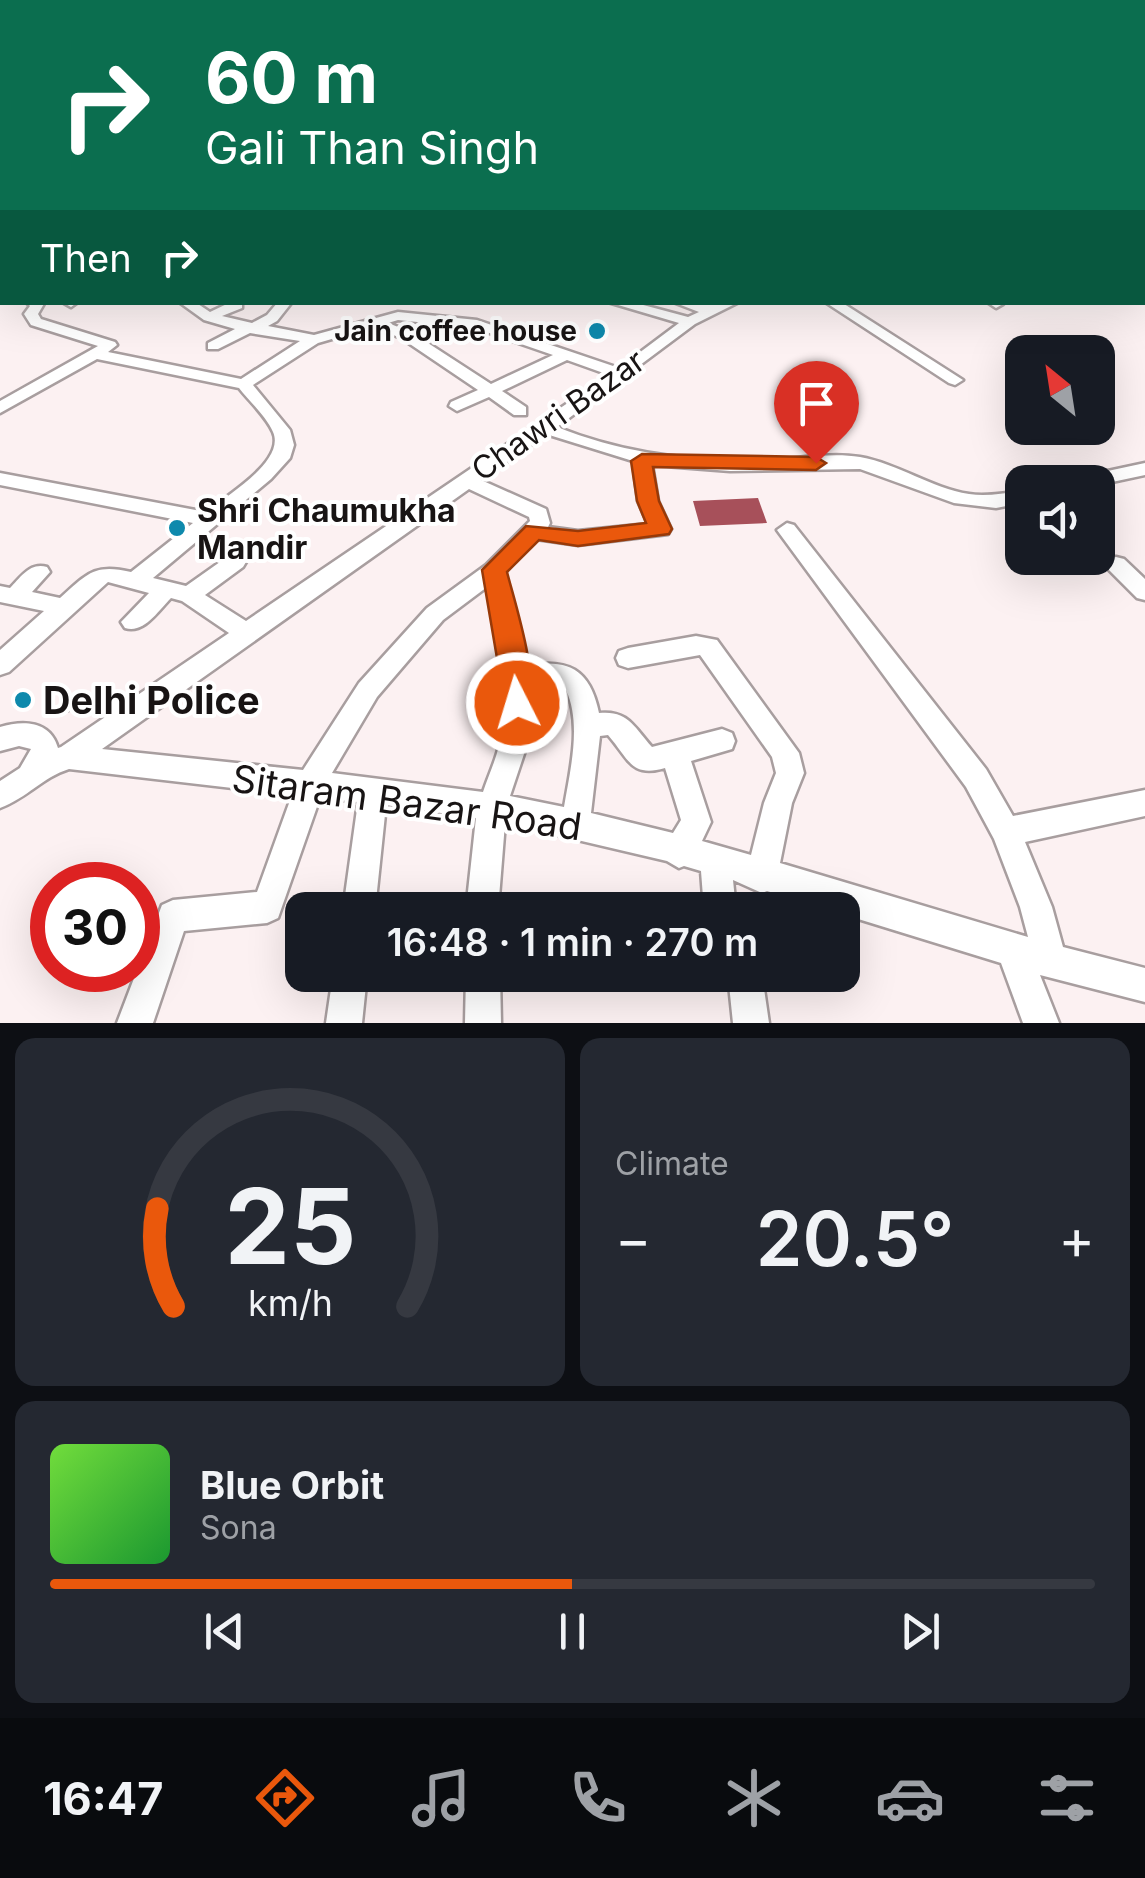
<!DOCTYPE html>
<html lang="en">
<head>
<meta charset="utf-8">
<style>
  :root { --surface:#171b24; --page:#242831; --text:#f1f3f6; --muted:#9ea1a6; --line:#363941; --accent:#ea580c }
  body { margin:0; font-family:Inter,sans-serif; background:var(--page); color:var(--text); height:100vh; display:flex; flex-direction:column; font-size:38px; white-space:nowrap }
  * { box-sizing:border-box; margin:0 }
  p { font-size:32px; color:var(--muted) }
  .icon { flex:none; width:55px; height:55px; fill:none; stroke:currentColor; stroke-width:2; stroke-linecap:round; stroke-linejoin:round }
  .map { position:relative; height:1023px; overflow:hidden }
  .panel { display:flex; flex-direction:column; gap:15px; padding:15px; background:#0d0f14; flex:1 }
  .panel>* { flex:none }
  .hud { position:absolute; left:0px; top:0px; width:1145px; height:305px; box-shadow:0 10px 40px #0002; background:#0b6e4f; color:#fff; overflow:hidden }
  .needle { width:65px; rotate:330deg }
  .controls { position:absolute; left:1005px; top:335px; display:grid; gap:20px }
  .controls a { display:grid; place-items:center; width:110px; height:110px; border-radius:20px; background:var(--surface); box-shadow:0 10px 40px #0002; font-size:50px }
  .speed { position:absolute; left:30px; top:862px; display:flex; gap:20px; font-size:50px; font-weight:700; text-align:center }
  .speed>* { display:grid; place-content:center; width:130px; height:130px; border-radius:50%; background:var(--surface); box-shadow:0 10px 40px #0002; line-height:1 }
  .speed .limit { border:15px solid #d22; background:#fff; color:#111 }
  .pin { position:absolute; display:grid; place-items:center; width:85px; height:85px; color:#fff; margin:-102px -42px; border-radius:50% 50% 50% 0; rotate:-45deg; box-shadow:0 0 10px #0007 }
  .pin .icon { rotate:45deg }
  .me { position:absolute; width:110px; margin:-55px; rotate:355deg; stroke-linejoin:round; filter:drop-shadow(0 0 8px #0008) }
  .turn { display:flex; align-items:center; gap:35px; height:210px; padding:0 40px; font-size:45px }
  .turn .icon { width:130px; height:130px; stroke-width:2.5 }
  .turn b { display:block; font-size:70px; line-height:85px }
  .then { display:flex; align-items:center; height:95px; padding:0 40px; background:#0003; gap:20px; font-size:38px }
  .big { font-size:75px; font-weight:600; line-height:1.1 }
  .panel .widget { flex:1; display:flex; flex-direction:column; justify-content:center; gap:15px; min-width:0; padding:0 35px; border-radius:20px; background:var(--page) }
  .panel .dial { align-items:center; gap:0 }
  .dial svg { height:260px; overflow:visible; fill:none; stroke:var(--line); stroke-width:7; stroke-linecap:round; text-anchor:middle }
  .dial text { fill:var(--text); stroke:none }
  .song { display:flex; align-items:center; gap:30px }
  .cover { width:120px; height:120px; border-radius:15px; background:linear-gradient(135deg,hsl(100 70% 55%),hsl(130 70% 35%)) }
  .played { height:10px; border-radius:5px; background:linear-gradient(90deg,var(--accent) 50%,var(--line) 50%) }
  .keys { display:flex; justify-content:space-around; direction:ltr }
  .heat { display:flex; justify-content:space-between; align-items:center; font-size:55px; direction:ltr }
  .panel .tiles { flex:1; display:grid; gap:15px; grid-template-columns:1fr 1fr }
  .widget:last-child { grid-column:span 2 }
  .trip { position:absolute; left:285px; top:892px; width:575px; height:100px; border-radius:20px; background:var(--surface); box-shadow:0 10px 40px #0002; font-weight:600; line-height:100px; text-align:center }
  .tab-bar { display:flex; height:160px; justify-content:space-around; align-items:center; background:#090b0e; color:var(--muted) }
  .tab-bar .icon { width:70px; height:70px }
  .tab-bar .selected { color:var(--accent) }
  .tab-bar b { font-size:45px; color:var(--text) }
  .map>svg:first-child { display:block }
  .building { fill:#a7505a }
  .lines { fill:none; stroke-linecap:round; stroke-linejoin:round }
  .minor-casing { stroke:#a89e9f; stroke-width:5 }
  .path { stroke:#999192; stroke-width:2.5; stroke-dasharray:4 4; stroke-linecap:butt }
  .minor { fill:#fff; fill-rule:evenodd }
  .route { fill:#ea580c; stroke:#983908; stroke-width:2.5 }
  .poi-dot { fill:#0e89ac; stroke:#fff; stroke-width:4 }
  .labels { text-anchor:middle; dominant-baseline:central; stroke-width:8; stroke-linejoin:round; paint-order:stroke }
  .far-poi-label { font-size:28px; font-weight:bold; fill:#181414; stroke:#fff; text-anchor:end }
  .street-label { font-size:32px; fill:#181414; stroke:#fff }
  .poi-label { font-size:32px; font-weight:bold; fill:#181414; stroke:#fff; text-anchor:start }
  .near-poi-label { font-size:38px; font-weight:bold; fill:#181414; stroke:#fff; text-anchor:start }
  .near-street-label { font-size:38px; fill:#181414; stroke:#fff }
</style>
</head>
<body>
<div class="map">
<svg width="1145" height="1023" viewBox="0 0 1145 1023">
  <rect width="100%" height="100%" fill="#fcf1f2"/>
  <path class="building" d="M758,498L767,523L700,526L693,501Z"/>
  <g class="lines">
    <g class="minor-casing">
      <path id="minor" d="M1,186L2,194L0,195V186Z
        M1142,199L1145,200V206H1142Z
        M2,245V253L0,254V246Z
        M1145,258V266L1142,267V259Z
        M2,263V271L0,272V264Z
        M1142,277L1145,278V286L1142,285Z
        M0,293H2V301H0Z
        M26,302H45L38,314L41,319L115,342L117,345L108,352L241,379L300,341L250,333L218,349H208V343L235,329L204,320L179,302H195L210,312L231,302H242V308L222,316L252,323L267,315L278,302H292L277,321L268,326L314,335L398,312L477,320L619,368L679,323L608,302H632L688,317L699,312L673,302H739L695,324L557,427C622,453 690,462 760,460C793,460 827,452 860,457C899,464 931,488 969,494C987,497 1005,493 1022,491V503L996,508L954,503L860,469L730,471L652,465L658,501L671,529L668,534L578,545L536,539L505,572L525,666C568,658 590,669 599,713C628,710 634,727 652,747L722,729L732,733L735,741L732,749L691,761L711,822L702,841L751,855L764,803L776,773L772,757L700,655L628,668L619,665L616,658L619,651L628,648L696,636L717,640L799,753L804,773L792,803L780,863L1028,937L1020,907L994,839L966,787L777,530L787,523L794,525L986,769L1013,816L1145,790V816L1025,842L1052,907L1063,947L1145,968V1002L1040,975L1059,1023H1023L1001,963L842,914V910H830L767,891L762,893L733,880L736,910H704L701,871L684,866L679,868L667,861L505,823L498,910H466L476,818L386,805L375,910H343L358,802L320,798L278,918L267,923L184,931L153,1023H117L162,905L173,900L257,892L292,795L69,769C43,777 27,798 0,808V781L20,768L31,749L19,746L0,751V727C24,720 50,721 58,748L61,747L229,633L182,601L171,598C158,611 144,634 125,628L121,622L149,593L108,582L9,672L0,675V650L44,611L0,602V586L10,588C21,577 30,562 47,567L50,572L32,592L60,598C87,574 94,563 131,572L193,523L0,485V473L206,512C226,496 286,461 273,432C266,416 249,401 239,388L97,359L0,413V401L98,346L31,325L24,314L30,306ZM398,320L475,328L553,355L491,384L411,332L388,323ZM373,327L401,338L478,390L451,402L449,406L457,411L489,397L514,415H526V407L502,391L567,360L609,375L246,621L205,595L243,567L246,562L243,557H227L186,586L153,578L271,479L290,458L294,445L290,430L253,385L318,343ZM546,434L633,461L638,501L648,524L578,531L548,527L550,523L546,509L481,480ZM469,489L529,517L530,521L486,565L427,608L359,683L303,770L102,749ZM487,587C497,638 512,695 499,746C495,762 488,777 483,792L332,773L377,697L443,620ZM556,683L566,690C582,724 570,771 564,807L510,796L527,745L528,686ZM608,735C629,759 631,778 665,768L681,820L673,833L591,813L600,736Z
        M78,302L71,307L64,303L65,302Z
        M825,302H841L963,380L955,385L949,383Z
        M987,302H1002L1003,304L996,308Z
        M1145,463V475L1098,485L1072,482L1075,478Z
        M1116,557L1124,559L1145,579V600L1137,598L1108,569L1105,564L1108,559Z
        M333,975H367L362,1023H326Z
        M466,975H500L501,1023H465Z
        M728,975H762L769,1023H733Z"/>
    </g>
    <path class="path" d="M50,707L88,716"/>
    <use href="#minor" class="minor"/>
  </g>
  <linearGradient id="sky" x2="0" y2="1"><stop stop-color="#afb2d3"/><stop offset="0.57" stop-color="#fef9f9"/><stop offset="1" stop-color="#fef9f9" stop-opacity="0"/></linearGradient>
  <rect width="1145" height="329" fill="url(#sky)"/>
  <path class="route" d="M642,454L816,457L826,463L816,470L653,467L659,501L672,529L669,534L578,546L539,540L507,572C515,603 541,683 527,711L517,715L506,711L482,570L526,526L578,531L646,523L637,501L631,461Z"/>
  <g class="poi-dot">
    <circle cx="597" cy="331" r="10"/>
    <circle cx="177" cy="528" r="10"/>
    <circle cx="23" cy="700" r="10"/>
  </g>
  <g class="labels">
    <g class="far-poi-label">
      <text x="577" y="331">Jain coffee house</text>
    </g>
    <g class="street-label">
      <text transform="translate(558 415) rotate(-35)">Chawri Bazar</text>
    </g>
    <g class="poi-label">
      <text x="197" y="510">Shri Chaumukha<tspan x="197" dy="37">Mandir</tspan></text>
    </g>
    <g class="near-poi-label">
      <text x="43" y="700">Delhi Police</text>
    </g>
    <g class="near-street-label">
      <text transform="translate(407 802) rotate(8)">Sitaram Bazar Road</text>
    </g>
  </g>
</svg>
<div class="controls">
<a><svg class="needle" viewBox="-14 -14 28 28"><path d="M0-13l5 13h-10z" fill="#e53935"/><path d="M0 13l5-13h-10z" fill="#9ea1a6"/></svg></a>
<a><svg class="icon" aria-label="sound" viewBox="0 0 24 24"><path d="M4 9h4l5-4v14l-5-4H4zM17 9q2 3 0 6"/></svg></a>
</div>
<div class="speed"><div class="limit">30</div></div>
<div class="pin" style="left:816px;top:463px;background:#d93025"><svg class="icon" aria-label="arrive" viewBox="0 0 24 24"><path d="M6 21V4h12l-3 4 3 4H6"/></svg></div>
<svg class="me" style="left:517px;top:703px" viewBox="-20 -20 40 40"><circle r="17" fill="#ea580c" stroke="#fff" stroke-width="3"/><path d="M0-11L8 9 0 5-8 9z" fill="#fff"/></svg>
<div class="trip">16:48 · 1 min · 270 m</div>
<div class="hud">
<div class="turn"><svg class="icon" aria-label="right" viewBox="0 0 24 24"><path d="M7 20v-9h11M14 6l5 5-5 5"/></svg><div><b>60 m</b>Gali Than Singh</div></div>
<div class="then">Then<svg class="icon" aria-label="right" viewBox="0 0 24 24"><path d="M7 20v-9h11M14 6l5 5-5 5"/></svg></div>
</div>
</div>
<section class="panel">
<div class="tiles">
<div class="widget dial"><svg viewBox="0 0 100 80">
<path d="M14 69A42 42 0 1 1 86 69"/>
<path d="M14 69A42 42 0 0 1 9 39" stroke="#ea580c"/>
<text x="50" y="56" font-size="32" font-weight="700">25</text>
<text x="50" y="72" font-size="11">km/h</text>
</svg></div>
<div class="widget"><p>Climate</p>
<div class="heat"><a>−</a><b class="big">20.5°</b><a>+</a></div>
</div>
<div class="widget">
<div class="song"><i class="cover"></i><div><b>Blue Orbit</b><p>Sona</p></div></div>
<div class="played"></div>
<div class="keys"><svg class="icon" aria-label="previous" viewBox="0 0 24 24"><path d="M18 5L8 12l10 7zM5 5v14"/></svg><svg class="icon" aria-label="pause" viewBox="0 0 24 24"><path d="M8 5v14M16 5v14"/></svg><svg class="icon" aria-label="next" viewBox="0 0 24 24"><path d="M6 5l10 7-10 7zM19 5v14"/></svg></div>
</div>
</div>
</section>
<nav class="tab-bar">
<b>16:47</b>
<svg class="icon selected" aria-label="directions" viewBox="0 0 24 24"><path d="M12 3l9 9-9 9-9-9zM9 14v-3h6M13 9l2 2-2 2"/></svg>
<svg class="icon" aria-label="music" viewBox="0 0 24 24"><path d="M9 18V5l10-2v13"/><circle cx="6" cy="18" r="3"/><circle cx="16" cy="16" r="3"/></svg>
<svg class="icon" aria-label="phone" viewBox="0 0 24 24"><path d="M5 4h4l2 5-3 2q2 4 5 5l2-3 5 2v4C11 20 4 13 5 4z"/></svg>
<svg class="icon" aria-label="climate" viewBox="0 0 24 24"><path d="M12 3v18M4 7l16 10M4 17L20 7"/></svg>
<svg class="icon" aria-label="car" viewBox="0 0 24 24"><path d="M5 17H2v-5l4-1 3-4h7l3 4 3 1v5h-3M9 17h6M6 11h13"/><circle cx="7" cy="17" r="2"/><circle cx="17" cy="17" r="2"/></svg>
<svg class="icon" aria-label="filters" viewBox="0 0 24 24"><path d="M4 7h16M4 17h16"/><circle cx="9" cy="7" r="2"/><circle cx="15" cy="17" r="2"/></svg>
</nav>
</body>
</html>
